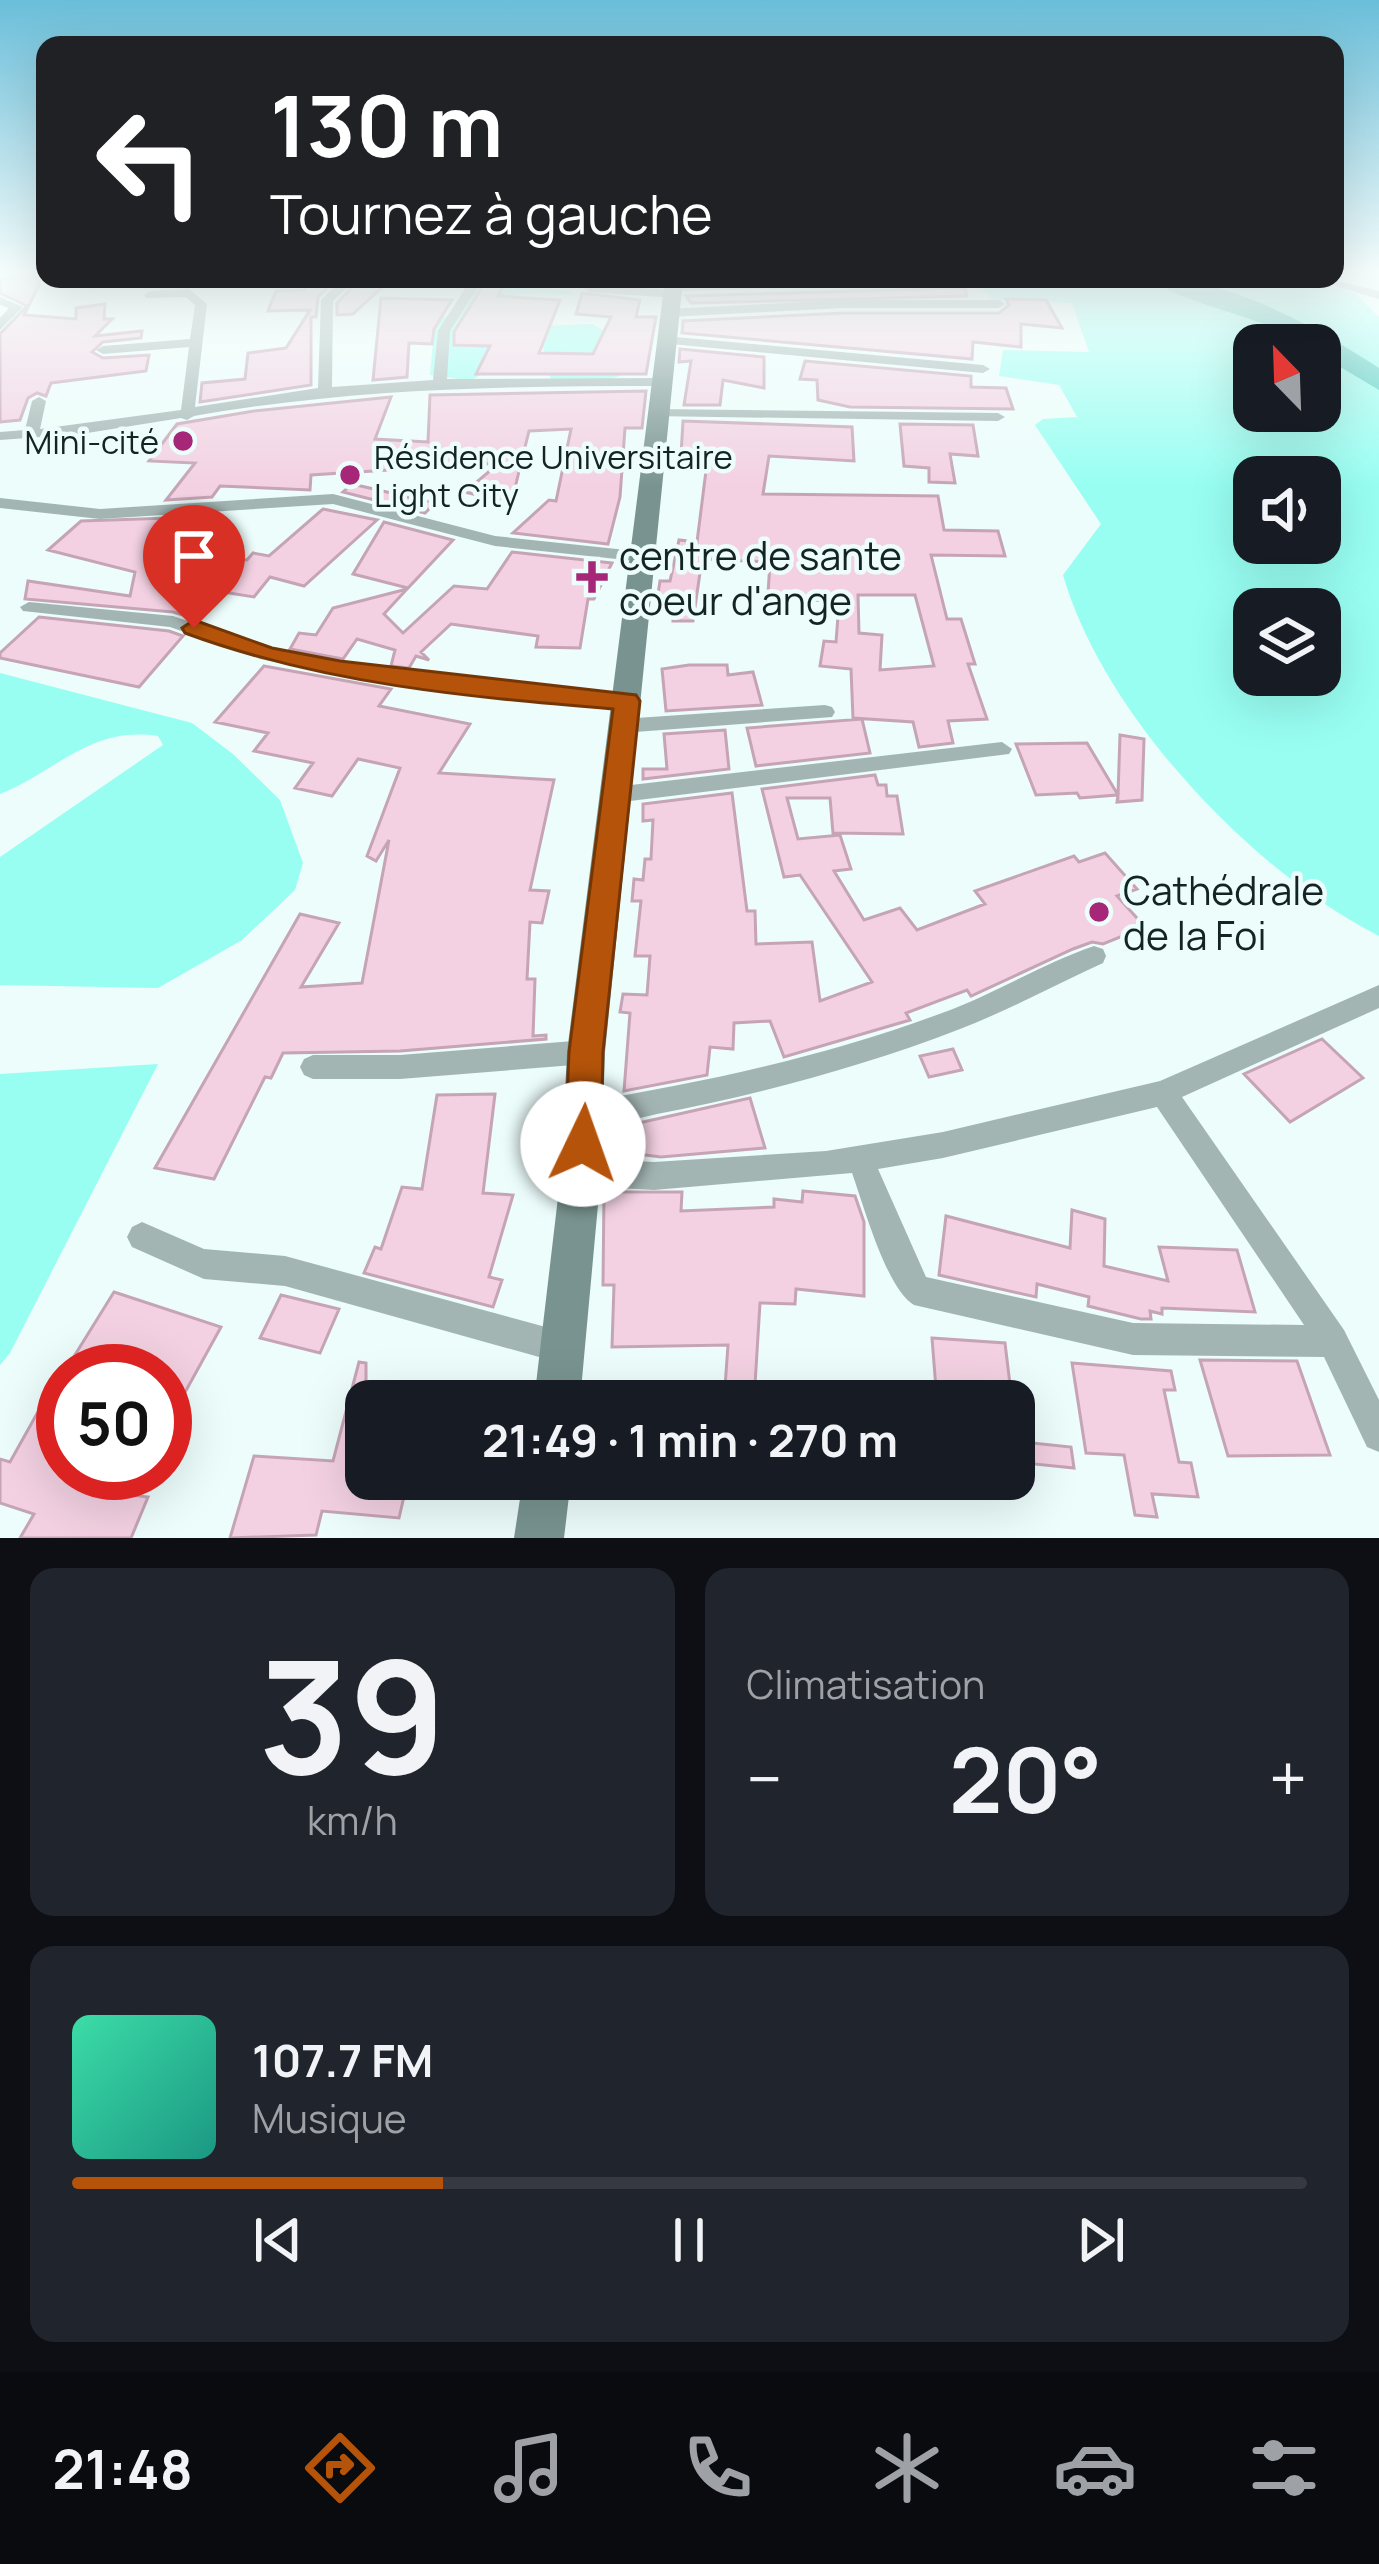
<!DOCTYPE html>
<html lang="fr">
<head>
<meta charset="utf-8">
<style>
  :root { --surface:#171b24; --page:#20242c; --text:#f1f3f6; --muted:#9ea1a6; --line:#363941; --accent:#b45309 }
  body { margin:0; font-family:Manrope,sans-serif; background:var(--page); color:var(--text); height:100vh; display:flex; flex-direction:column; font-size:45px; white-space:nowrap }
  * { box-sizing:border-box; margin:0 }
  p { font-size:39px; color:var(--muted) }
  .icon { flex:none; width:66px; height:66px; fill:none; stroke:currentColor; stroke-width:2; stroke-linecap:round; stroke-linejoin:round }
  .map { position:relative; height:1538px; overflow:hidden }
  .details { display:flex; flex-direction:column; gap:30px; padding:30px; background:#0d0f14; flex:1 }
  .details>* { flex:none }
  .top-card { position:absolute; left:36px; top:36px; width:1308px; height:252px; border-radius:24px; box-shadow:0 12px 48px #0002; background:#202124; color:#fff; overflow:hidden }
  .needle { width:78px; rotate:337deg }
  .fabs { position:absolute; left:1233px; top:324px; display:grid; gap:24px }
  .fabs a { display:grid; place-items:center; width:108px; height:108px; border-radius:24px; background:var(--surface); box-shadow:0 12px 48px #0002; font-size:60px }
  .speed { position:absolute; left:36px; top:1344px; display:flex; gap:24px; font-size:60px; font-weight:700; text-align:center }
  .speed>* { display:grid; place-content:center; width:156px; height:156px; border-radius:50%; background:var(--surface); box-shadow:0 12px 48px #0002; line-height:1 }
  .speed .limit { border:18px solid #d22; background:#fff; color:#111 }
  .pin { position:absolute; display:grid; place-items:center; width:102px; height:102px; color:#fff; margin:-123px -51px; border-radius:50% 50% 50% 0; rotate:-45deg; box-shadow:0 0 12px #0007 }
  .pin .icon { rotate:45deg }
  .me { position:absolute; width:132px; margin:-66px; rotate:3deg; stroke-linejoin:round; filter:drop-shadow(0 0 9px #0008) }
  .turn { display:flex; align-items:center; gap:42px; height:252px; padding:0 36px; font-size:54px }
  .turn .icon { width:156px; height:156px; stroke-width:2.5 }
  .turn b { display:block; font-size:84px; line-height:102px }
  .big { font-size:90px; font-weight:700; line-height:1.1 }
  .details .tile { flex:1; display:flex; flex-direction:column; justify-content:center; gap:18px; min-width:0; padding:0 42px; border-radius:24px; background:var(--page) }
  .details .dial { align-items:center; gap:0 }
  .dial b { font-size:156px; line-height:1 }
  .song { display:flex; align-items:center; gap:36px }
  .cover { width:144px; height:144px; border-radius:18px; background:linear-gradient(135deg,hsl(160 70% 55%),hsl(170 70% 35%)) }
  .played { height:12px; border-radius:6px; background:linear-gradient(90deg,var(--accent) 30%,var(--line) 30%) }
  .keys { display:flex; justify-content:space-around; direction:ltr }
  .heat { display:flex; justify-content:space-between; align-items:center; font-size:66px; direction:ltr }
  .details .tiles { flex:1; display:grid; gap:30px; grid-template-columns:1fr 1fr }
  .tile:last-child { grid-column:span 2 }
  .trip { position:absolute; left:345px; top:1380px; width:690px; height:120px; border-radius:24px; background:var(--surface); box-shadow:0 12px 48px #0002; font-weight:700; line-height:120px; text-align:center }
  .tab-bar { display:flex; height:192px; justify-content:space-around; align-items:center; background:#090b0e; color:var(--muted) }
  .tab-bar .icon { width:84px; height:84px }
  .tab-bar .current { color:var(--accent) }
  .tab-bar b { font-size:54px; color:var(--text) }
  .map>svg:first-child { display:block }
  .green { fill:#98fef2; fill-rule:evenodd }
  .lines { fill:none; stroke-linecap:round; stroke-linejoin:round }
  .river { fill:#4dcec2; fill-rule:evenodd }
  .building { fill:#f3d1e2; stroke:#c5a4b5; stroke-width:3; fill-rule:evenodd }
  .street { fill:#a3b5b3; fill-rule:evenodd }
  .secondary { fill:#799490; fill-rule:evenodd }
  .route { fill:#b45309; stroke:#753606; stroke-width:3 }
  .poi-dot { fill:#a62778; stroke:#ecfdfb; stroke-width:4.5 }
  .labels { text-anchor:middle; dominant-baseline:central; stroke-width:9; stroke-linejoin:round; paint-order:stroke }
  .far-poi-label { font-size:33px; fill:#132422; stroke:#ecfdfb; text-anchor:end }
  .poi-label { font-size:39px; fill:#132422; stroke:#ecfdfb; text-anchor:start }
</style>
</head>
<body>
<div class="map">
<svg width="1379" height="1538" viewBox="0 0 1379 1538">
  <rect width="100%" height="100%" fill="#ecfdfb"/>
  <path class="green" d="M912,279H1306L1354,292L1379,317V936C1251,871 1103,714 1063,575L1101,524L1035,425L1043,419L1077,417L1059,385L999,376L1003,350L1089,352L1072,303L993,300L971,280ZM1254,345H1320V411H1254ZM1254,477H1320V543H1254ZM1254,609H1320V675H1254Z
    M477,285L570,290L572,295L517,294L486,303L489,328L592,324L617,338L633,372L600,382L551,381L542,344L512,354L471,381L430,375L435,319L461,313Z
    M0,673L192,723L233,754L280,800L303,863L295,890L242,940L158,988L0,985V857L163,745L158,736C90,726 59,770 0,794Z
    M158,1064L10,1353L0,1365V1074Z"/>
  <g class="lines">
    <path class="river" d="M1164,279C1231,279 1322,331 1379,368V390L1320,355V345C1298,345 1279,329 1258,322C1228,311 1197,303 1168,290Z"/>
  </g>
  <path class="building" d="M37,276L39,285L24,315L76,319V308L105,304L104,319H112L95,336L142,331L141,338L103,342L92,352L103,358L149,355L146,371L51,383L46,396L37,393L28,398L20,420L0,422V334L27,306L0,293V279Z
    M310,279H336L318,297L316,317H311V385L200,402L202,383L245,379L248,353L286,348L310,310L268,311L276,291L304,290Z
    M360,279H391L353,314L337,315V303Z
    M487,279H507L498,296L560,300L539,353L593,354L611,317L576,314L582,293L640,300L636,317H656L646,374H476L490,346L454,345V332Z
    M965,288L967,296L691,303L686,296Z
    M381,298L452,300L434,329L432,344L409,343L407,377L373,380Z
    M1006,299L1046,300L1062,328L1021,324V347L973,342L972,359L682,333L683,321L843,313H999L1009,305Z
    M680,349L764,357V388L723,380L720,405H684L691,361L679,362Z
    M805,361L971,376V387L1006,388L1013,409L850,407L818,400L817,380L800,379Z
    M646,391L642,428H625L620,497L608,544L513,533L549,500L556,501L571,429L529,431L511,504L465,492L499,463L311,475L310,490L220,486L212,497L166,500L195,463L149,461L177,424L254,411L391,397L375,439L428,442L430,395Z
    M683,421L852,427L854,461L769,456L763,494L938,496L944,530L998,531L1005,556L931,555L947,619H961L975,664H968L987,719L948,721L953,743L919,747L913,722L853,718L851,669L820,666L824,641L836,642L839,603L768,594L770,562L702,559L693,621H673V601L657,600L660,581H670L679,540L697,542L708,455H681ZM858,595H915L934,666L880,670L882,635L859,633Z
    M900,424L973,425L978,456L950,454L955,483L929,482V468L904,466Z
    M352,484L400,495L435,503L425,513L343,492Z
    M323,509L377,520L304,586L270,577L254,597L210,590L193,618L173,612L25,599L28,581L130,596L135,572L48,550L81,521L198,517L178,546H206L201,555L247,560L253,553L269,556Z
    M384,522L453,540L408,588L353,574Z
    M512,552L612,563L594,599H588L580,648L536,647L538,636L451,624L421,652L429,660L416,656L409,668L391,666L395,650L357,639L343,659L290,649L299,633L316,635L333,608L407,589L384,614L403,633L454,586L487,589Z
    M39,617L169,631L183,636L139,687L0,658V653Z
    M689,665H727L728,675L753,672L762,705L666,711L662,669Z
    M264,666L391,689L379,706L470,724L439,773L554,780L530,890L549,891L542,923L530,922L527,979H535L533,1036L546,1035V1039L400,1051L283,1053L271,1078L265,1077L214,1179L155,1168L300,914L339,923L301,987L362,983L389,840L376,861L367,856L400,768L358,759L332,796L295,788L313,763L254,751L268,733L215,722Z
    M862,719L870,753L756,766L747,728Z
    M725,730L729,769L643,779V769H667L664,734Z
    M1120,735L1144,739L1142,800L1117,802L1118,795L1080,798L1077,793L1036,795L1016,744L1087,743L1118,795Z
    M875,775L878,785H886L887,796H897L903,834L833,833L830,798H787L798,839L840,835L851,869L834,871L864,920L900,908L917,930L985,904L975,891L1074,856L1079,862L1105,853L1137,889L1117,896L1145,927L1103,944L1092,942L1073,949L971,996L967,990L906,1013L910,1020L784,1057L770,1021L734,1023L733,1049L710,1047L707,1075L624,1091L630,1013L620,1012L623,994L647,995L650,956H635L641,901H632L634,879L643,880L645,859H651L653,820L643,821V804L732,793L747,911H755L756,944L812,942L820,1001L872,982L800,875L784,877L762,789Z
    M1322,1039L1363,1078L1290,1122L1244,1074Z
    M953,1049L962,1070L929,1077L920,1056Z
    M495,1094L483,1193L513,1195L489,1277L502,1280L493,1307L364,1273L375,1247L381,1249L402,1187L422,1189L437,1095Z
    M750,1098L765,1148L661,1157L621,1152V1127Z
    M803,1191L855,1196L864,1222V1296L796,1289L795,1304L760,1303L754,1401H724L728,1345L612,1347L614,1285H603L604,1192H682L681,1211L774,1207V1199L802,1202Z
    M1072,1210L1105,1219L1104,1266L1168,1281L1159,1247L1237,1250L1255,1312L1162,1308V1314L1150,1311L1151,1319H1141L1088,1306L1089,1297L1037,1284L1036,1297L939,1275L946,1216L1070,1248Z
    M114,1292L221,1327L183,1396L165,1389V1371H65Z
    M281,1295L339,1309L320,1353L260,1338Z
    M932,1338L1005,1343L1012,1401H937Z
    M1200,1360L1297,1361L1330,1455L1228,1456Z
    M359,1362L366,1363V1479H408L399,1518L322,1511L316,1535L230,1538L254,1456L333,1461Z
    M1072,1363L1171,1371L1175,1390H1164L1179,1462L1191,1463L1198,1497L1152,1494L1157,1517L1135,1515L1124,1455L1086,1453Z
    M63,1367V1473H141L131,1495L148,1497L131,1538H20L34,1514L0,1503V1459L10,1462Z
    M1032,1443L1071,1447L1074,1468L1034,1464Z"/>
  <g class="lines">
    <path class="street" d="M343,279H356L333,301L332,387L433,380L438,331L471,279H483L450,331L447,379L660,378L667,382L660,386C499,386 354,388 194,416L187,420L181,418L81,434L0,440V432L25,430L32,401L39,397L46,401L40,429L181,410L189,347L103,354L96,350L103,346L190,339L195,305L186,297L146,298L144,295L150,291L189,289L207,304L195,407L318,388L321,300Z
      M568,279H583L593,285L672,290L668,287L674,283L1003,279L997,283L674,291L679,294L673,298L590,292Z
      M1311,279H1331L1379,291V299Z
      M0,297L23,307L0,330V318L9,308L0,305Z
      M843,300H999L1005,304L999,308H843L669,317L663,313L669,309Z
      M665,336L983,365L990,369L983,373L660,343V337Z
      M656,409L998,413L1005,417L998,421L651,416V410Z
      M333,494L495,536L645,552L654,557L645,562L495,546L333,504L100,519L0,508V498L100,509Z
      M29,602L173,616L271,650L340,663L490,684L627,694L637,701L627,708L490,696L340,675L260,659L170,627L23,611L20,607Z
      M825,705L832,707L835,712L832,717L622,733L612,726L622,719Z
      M1002,742L1012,749L1009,754L614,803L603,795L614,787Z
      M1094,946L1103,949L1106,956L1103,963C1055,985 1009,1010 960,1029C862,1067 760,1094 657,1114C633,1119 598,1132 575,1124L571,1115L575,1106L585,1102C706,1082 827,1056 942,1013C994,994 1042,964 1094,946Z
      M1379,985V1008L1182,1097L1344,1330L1379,1400V1452L1367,1447L1324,1357L1133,1355L914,1305C886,1288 864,1206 852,1173L654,1190L581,1186L571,1182L567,1172L571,1162L581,1158L654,1162L826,1151L943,1132L1160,1081ZM1157,1107L1304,1325L1133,1323L926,1277L878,1169L943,1158Z
      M586,1040L595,1044L599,1052L595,1060L586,1064L400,1079H313L304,1075L300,1067L304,1059L313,1055H400Z
      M142,1222L204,1249L285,1256L564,1332L575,1337L580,1348L575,1359L564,1364L285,1286L204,1279L132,1247L127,1237L132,1227Z"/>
    <path class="secondary" d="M665,279H683L605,1052L601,1172L580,1401H534L561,1172L567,1052Z
      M523,1479H571L564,1538H514Z"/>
  </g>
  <linearGradient id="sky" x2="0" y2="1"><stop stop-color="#6abed9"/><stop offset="0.56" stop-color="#f6fefd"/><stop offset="1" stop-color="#f6fefd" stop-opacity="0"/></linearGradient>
  <rect width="1379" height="486" fill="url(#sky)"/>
  <path class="route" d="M194,620L272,648L340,661L636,695L640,701L603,1052L601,1144L596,1156L583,1161L570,1156L565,1144L569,1052L613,709C468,697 323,684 185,633L182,628Z"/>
  <g class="poi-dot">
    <circle cx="183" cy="441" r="12"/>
    <circle cx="350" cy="475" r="12"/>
    <path d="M586 559h12v12h12v12h-12v12h-12v-12h-12v-12h12z"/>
    <circle cx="1099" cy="912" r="12"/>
  </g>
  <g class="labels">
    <g class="far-poi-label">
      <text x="159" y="441">Mini-cité</text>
      <text x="374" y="456" text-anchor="start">Résidence Universitaire<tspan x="374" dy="38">Light City</tspan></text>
    </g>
    <g class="poi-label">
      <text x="619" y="555">centre de sante<tspan x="619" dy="45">coeur d'ange</tspan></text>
      <text x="1123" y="890">Cathédrale<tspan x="1123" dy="45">de la Foi</tspan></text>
    </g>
  </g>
</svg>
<div class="fabs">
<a><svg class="needle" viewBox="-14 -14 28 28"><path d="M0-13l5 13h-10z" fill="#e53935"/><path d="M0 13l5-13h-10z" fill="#9ea1a6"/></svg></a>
<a><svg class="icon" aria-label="sound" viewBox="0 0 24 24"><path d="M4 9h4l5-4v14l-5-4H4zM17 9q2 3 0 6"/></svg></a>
<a><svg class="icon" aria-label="layers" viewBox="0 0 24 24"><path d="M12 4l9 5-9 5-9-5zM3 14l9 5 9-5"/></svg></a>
</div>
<div class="speed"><div class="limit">50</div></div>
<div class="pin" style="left:194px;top:628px;background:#d93025"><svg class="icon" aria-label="arrive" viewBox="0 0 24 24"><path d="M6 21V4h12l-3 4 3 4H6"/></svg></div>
<svg class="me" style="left:583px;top:1144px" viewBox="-20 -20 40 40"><circle r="19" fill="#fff"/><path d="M0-13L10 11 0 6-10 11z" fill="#b45309"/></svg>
<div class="trip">21:49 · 1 min · 270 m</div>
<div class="top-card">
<div class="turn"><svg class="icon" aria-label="left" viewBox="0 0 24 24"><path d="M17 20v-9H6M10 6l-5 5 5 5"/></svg><div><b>130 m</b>Tournez à gauche</div></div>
</div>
</div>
<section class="details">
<div class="tiles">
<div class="tile dial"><b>39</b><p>km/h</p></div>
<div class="tile"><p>Climatisation</p>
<div class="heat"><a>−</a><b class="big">20°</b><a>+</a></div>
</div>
<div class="tile">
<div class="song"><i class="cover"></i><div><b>107.7 FM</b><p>Musique</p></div></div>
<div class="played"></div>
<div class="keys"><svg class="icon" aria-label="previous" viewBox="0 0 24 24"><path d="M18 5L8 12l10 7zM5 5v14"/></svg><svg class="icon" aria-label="pause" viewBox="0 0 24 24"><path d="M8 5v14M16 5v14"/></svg><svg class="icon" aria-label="next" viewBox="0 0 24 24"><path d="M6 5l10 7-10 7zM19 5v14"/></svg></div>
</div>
</div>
</section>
<nav class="tab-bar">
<b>21:48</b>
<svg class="icon current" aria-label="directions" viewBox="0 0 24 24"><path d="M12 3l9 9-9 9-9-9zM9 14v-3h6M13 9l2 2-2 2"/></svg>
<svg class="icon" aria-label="music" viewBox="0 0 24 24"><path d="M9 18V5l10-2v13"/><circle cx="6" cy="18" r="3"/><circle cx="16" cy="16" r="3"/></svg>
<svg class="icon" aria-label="phone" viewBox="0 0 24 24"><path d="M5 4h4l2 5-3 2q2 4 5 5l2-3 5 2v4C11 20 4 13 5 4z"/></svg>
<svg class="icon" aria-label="climate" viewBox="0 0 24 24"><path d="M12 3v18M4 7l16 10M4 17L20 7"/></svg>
<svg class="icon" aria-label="car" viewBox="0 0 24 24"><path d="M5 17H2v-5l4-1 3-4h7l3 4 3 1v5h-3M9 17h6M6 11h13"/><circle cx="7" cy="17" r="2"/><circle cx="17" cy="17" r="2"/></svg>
<svg class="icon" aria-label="filters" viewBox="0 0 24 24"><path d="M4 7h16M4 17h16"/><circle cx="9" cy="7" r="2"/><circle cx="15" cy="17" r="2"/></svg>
</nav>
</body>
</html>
